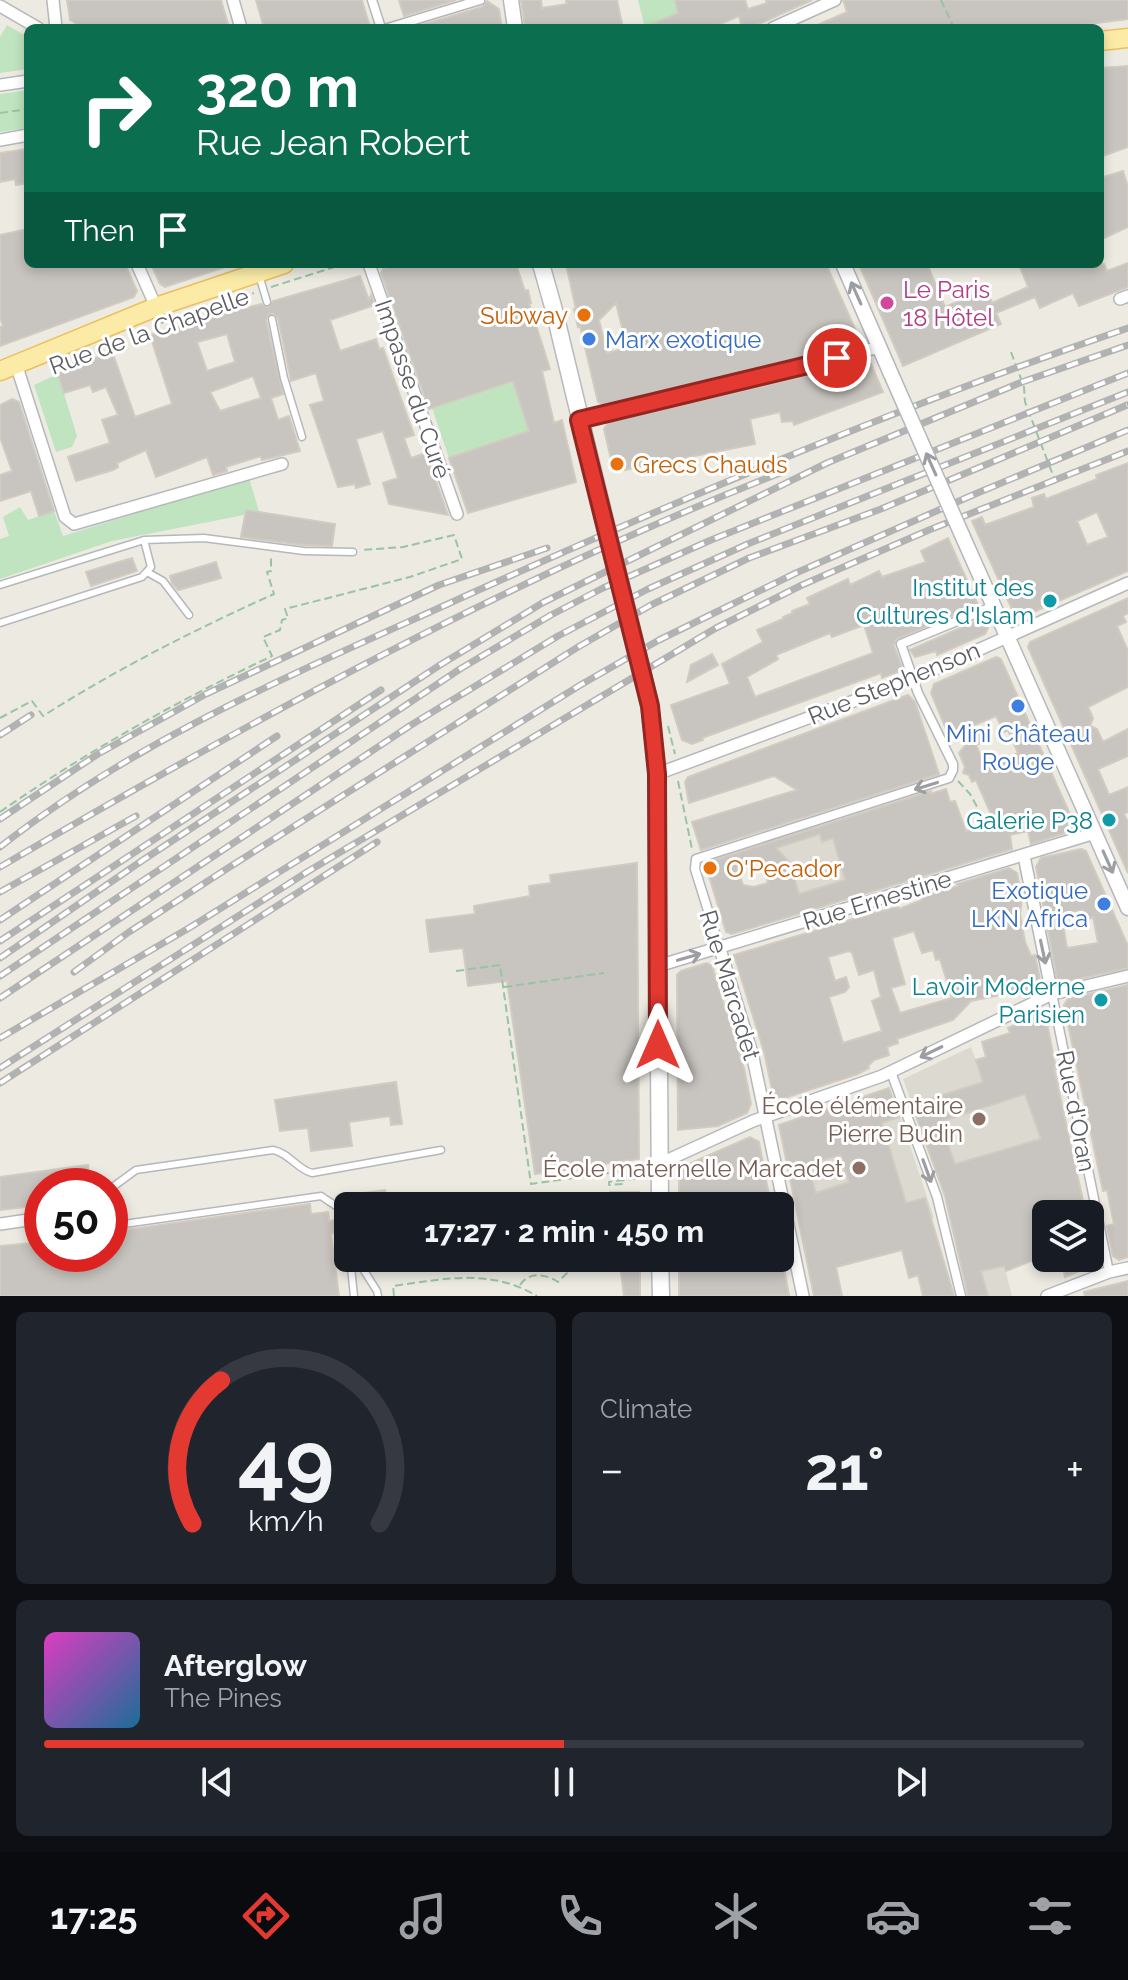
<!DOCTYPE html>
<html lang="en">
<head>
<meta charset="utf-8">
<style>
  :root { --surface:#171b24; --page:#20242c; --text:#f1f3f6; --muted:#9ea1a6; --line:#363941; --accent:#e33931 }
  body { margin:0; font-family:Raleway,sans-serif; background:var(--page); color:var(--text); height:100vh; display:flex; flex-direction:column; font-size:30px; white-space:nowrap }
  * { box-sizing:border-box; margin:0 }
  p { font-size:26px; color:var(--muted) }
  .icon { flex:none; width:44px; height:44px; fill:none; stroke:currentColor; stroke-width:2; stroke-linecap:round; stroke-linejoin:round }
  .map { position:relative; height:1296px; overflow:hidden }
  .panel { display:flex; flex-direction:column; gap:16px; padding:16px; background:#0d0f14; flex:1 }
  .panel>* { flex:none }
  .banner { position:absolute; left:24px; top:24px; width:1080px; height:244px; border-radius:12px; box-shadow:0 4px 12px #0003; background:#0b6e4f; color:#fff; overflow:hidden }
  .tools { position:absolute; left:1032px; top:1200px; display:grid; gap:16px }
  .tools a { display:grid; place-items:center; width:72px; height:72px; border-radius:12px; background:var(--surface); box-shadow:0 4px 12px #0003; font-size:40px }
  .speed { position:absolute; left:24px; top:1168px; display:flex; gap:16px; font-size:40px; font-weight:700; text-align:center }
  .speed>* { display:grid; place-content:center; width:104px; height:104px; border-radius:50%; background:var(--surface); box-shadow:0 4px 12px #0003; line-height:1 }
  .speed .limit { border:12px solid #d22; background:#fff; color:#111 }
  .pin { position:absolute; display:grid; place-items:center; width:68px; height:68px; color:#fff; margin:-34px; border:4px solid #fff; border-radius:50%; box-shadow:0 2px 8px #0007 }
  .me { position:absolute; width:88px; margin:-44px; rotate:0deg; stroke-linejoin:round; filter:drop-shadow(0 0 6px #0008) }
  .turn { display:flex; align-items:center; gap:28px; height:168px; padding:0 40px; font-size:36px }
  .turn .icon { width:104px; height:104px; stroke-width:2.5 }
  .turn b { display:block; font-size:56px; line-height:68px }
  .then { display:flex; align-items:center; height:76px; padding:0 40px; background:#0003; gap:16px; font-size:30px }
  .big { font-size:60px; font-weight:700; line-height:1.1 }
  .panel .card { flex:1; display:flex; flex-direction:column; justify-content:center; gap:12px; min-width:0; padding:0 28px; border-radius:12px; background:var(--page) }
  .panel .dial { align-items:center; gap:0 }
  .dial svg { height:208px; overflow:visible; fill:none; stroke:var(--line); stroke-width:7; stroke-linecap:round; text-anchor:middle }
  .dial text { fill:var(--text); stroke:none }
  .song { display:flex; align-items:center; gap:24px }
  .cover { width:96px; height:96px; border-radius:12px; background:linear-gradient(135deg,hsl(310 70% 55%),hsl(200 70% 35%)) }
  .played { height:8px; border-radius:4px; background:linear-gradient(90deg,var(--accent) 50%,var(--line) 50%) }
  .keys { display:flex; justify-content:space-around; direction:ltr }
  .heat { display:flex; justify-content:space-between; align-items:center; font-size:44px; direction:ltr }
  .panel .tiles { flex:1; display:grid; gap:16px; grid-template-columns:1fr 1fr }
  .card:last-child { grid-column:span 2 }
  .trip { position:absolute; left:334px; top:1192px; width:460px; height:80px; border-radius:12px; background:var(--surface); box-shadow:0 4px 12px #0003; font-weight:700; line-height:80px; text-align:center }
  .tab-bar { display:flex; height:128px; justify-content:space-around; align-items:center; background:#090b0e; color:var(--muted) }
  .tab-bar .icon { width:56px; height:56px }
  .tab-bar .active { color:var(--accent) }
  .tab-bar b { font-size:36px; color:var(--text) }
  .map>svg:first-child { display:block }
  .education { fill:#dcd9d0 }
  .green { fill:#c0e4bf }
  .building { fill:#c8c4bf; stroke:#d1cbc0; stroke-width:2; fill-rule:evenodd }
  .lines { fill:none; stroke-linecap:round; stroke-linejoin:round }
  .service-casing { stroke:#b4b8bc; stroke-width:9 }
  .pedestrian-casing { stroke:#b4b8bc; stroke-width:11 }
  .minor-casing { stroke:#b4b8bc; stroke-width:14 }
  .tertiary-casing { stroke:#b4b8bc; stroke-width:17 }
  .secondary-casing { stroke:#b5b9be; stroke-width:19 }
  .primary-casing { stroke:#ecbf5b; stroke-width:21 }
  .path { stroke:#98c4a3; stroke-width:2; stroke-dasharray:8 4; stroke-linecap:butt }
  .service { stroke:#fff; stroke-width:6 }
  .pedestrian { stroke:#fff; stroke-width:8 }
  .minor { stroke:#fff; stroke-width:11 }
  .tertiary { stroke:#fff; stroke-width:14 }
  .secondary { stroke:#fff; stroke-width:16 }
  .primary { stroke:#fceba7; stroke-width:18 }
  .rail-casing { stroke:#b1b2b2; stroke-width:7 }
  .rail { stroke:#fff; stroke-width:4; stroke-dasharray:12; stroke-linecap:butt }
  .tertiary-bridge-casing { stroke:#b4b8bc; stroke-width:17; stroke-linecap:butt }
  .secondary-bridge-casing { stroke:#b5b9be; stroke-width:19; stroke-linecap:butt }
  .tertiary-bridge { stroke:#fff; stroke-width:14 }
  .secondary-bridge { stroke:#fff; stroke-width:16 }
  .oneway { stroke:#9c9ea1 }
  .route-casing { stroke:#942520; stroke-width:20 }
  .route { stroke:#e33931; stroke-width:14 }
  .hotel-dot { fill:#d1479c; stroke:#fff; stroke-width:3 }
  .food-dot { fill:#e8710a; stroke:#fff; stroke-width:3 }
  .shop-dot { fill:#3f7fe0; stroke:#fff; stroke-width:3 }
  .culture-dot { fill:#0f9aa8; stroke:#fff; stroke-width:3 }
  .education-dot { fill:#8d6e63; stroke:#fff; stroke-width:3 }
  .labels { text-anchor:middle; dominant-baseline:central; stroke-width:6; stroke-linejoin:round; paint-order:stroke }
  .hotel-label { font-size:24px; fill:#b23c85; stroke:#fff; text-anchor:start }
  .food-label { font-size:24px; fill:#c56008; stroke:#fff; text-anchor:start }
  .street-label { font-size:24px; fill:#5a5e62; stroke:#fff }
  .shop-label { font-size:24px; fill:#366cbe; stroke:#fff; text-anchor:start }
  .culture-label { font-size:24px; fill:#0d838f; stroke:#fff; text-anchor:end }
  .education-label { font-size:24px; fill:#785e54; stroke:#fff; text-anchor:end }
</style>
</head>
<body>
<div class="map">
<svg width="1128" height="1296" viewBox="0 0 1128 1296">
  <rect width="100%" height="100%" fill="#edeae2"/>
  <path class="education" d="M818,826L823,842L855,832L872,892L765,924L754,887L768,883L761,861L745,865L741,850Z
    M971,1047L980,1071L1025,1075L1056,1069L1063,1104L1037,1109L1055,1160L944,1193L903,1079Z
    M898,1110L934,1218L891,1228L877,1173L794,1200L789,1171L869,1146L862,1122Z
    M997,1238L1012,1296H969L957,1247Z"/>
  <path class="green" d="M638,0H675L678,13L645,28Z
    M7,25L28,37V69L0,73V37Z
    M28,90V128L0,132V94Z
    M58,374L77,436L72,447L56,452L34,385Z
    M513,381L529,431L449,458L432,408Z
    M249,478L259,511L246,509L244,515L112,541L0,579V539L9,536L3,517L20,507L28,520L54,511L63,536Z"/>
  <path class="building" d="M67,0H221L229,28H83L70,20Z
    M256,0H362L369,24L355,28H264Z
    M399,0H456L404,16Z
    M521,0H541L542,8L567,4L566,0H617L623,28H525Z
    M675,0H745L748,9L767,3L766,0H812L750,28H742L739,16L711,28H644L678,13Z
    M843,0H1128V19L1057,28H811L847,12Z
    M487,1L499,9L502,28H412L482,7Z
    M1128,66V147L1100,157V68Z
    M28,149V183L16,185L15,179L0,182V153Z
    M1123,171L1128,187V227L1100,240V178Z
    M28,229V264H125L137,291L134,297L0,346V327L3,326L0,317V235Z
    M1128,263V287L1079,306L1073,293L1040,308L1035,297L996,313L1001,324L903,366L859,264H927L945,307L987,290L992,303L1028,287L1019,264H1104L1107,271Z
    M151,264H228V266L165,287L160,284Z
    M399,264H516L525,291L528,290L531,303H529L550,369L542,371L554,423L562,420L576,482L468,513L449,458L529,431L513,381L429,409L381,273L383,269Z
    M566,264H826L860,340L858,344L604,405L598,402L580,326L578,327L574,309H576ZM616,303L627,348L607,353L599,320Z
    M360,276L369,300L371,295L375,305L330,320L340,351L376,339L379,349L383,348L414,435L404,438L411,458L426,453L448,515L389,504L383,483L398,478L383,431L356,439L370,484L356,488L355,484L338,487L310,405L324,401L316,373L291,381L278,318L273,313L268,315L266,320L283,394L271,398L278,420L289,416L300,451L262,460L261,456L226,467L227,471L213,475L207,457L156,477L146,450L117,463L118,467L113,470L76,481L68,457L110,443L102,420L118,415L106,387L93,392L90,385L64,393L58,374L112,351L135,417L172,404L150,335L261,304L268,308L273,301ZM227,334L235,362L207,371L197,342ZM253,376L261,398L220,411L210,392Z
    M866,362L871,364L883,392L794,425L793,421L782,422L780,412L750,419L755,444L614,472L604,429L609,422Z
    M12,399L19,402L54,511L39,516L31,491L0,501V475L12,471L0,437V405Z
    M1128,463V571L1020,618L1015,616L972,521L982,517L985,525L1034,507L1032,498L1044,494L1046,499L1097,479L1096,475ZM1097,512L1108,537L1087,545L1077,521Z
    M246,510L335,524L332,546L304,545L241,537Z
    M948,538L978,605L896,639L894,646L902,667L900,671L882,678L881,673L702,738L703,740L692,744L682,740L671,705L730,684L722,664L763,642L757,630L783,619V617L793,613L792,611L810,604L807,598L848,579L850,585L879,571L882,577L926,562L921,551ZM864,625L873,653L755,697L747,677L778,659L776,655L830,633L832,637Z
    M132,558L137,571L91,586L86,572Z
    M216,562L221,578L178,590L172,583L170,576Z
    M1128,598V613L1123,616L1126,622L1117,626L1128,651V687L1088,707L1093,718L1090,726L1097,729L1103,742L1128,729V756L1098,769L1109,795L1128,787V812L1124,814L1128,822V873L1028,647L1030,642Z
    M983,618L988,628L985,634L937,655L936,651L915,657L910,650Z
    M712,654L718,665L687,682L691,665Z
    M996,657L1001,659L1068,810L1075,825L1072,831L1031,844L1028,831L1010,835L1012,849L732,934L726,932L705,863L931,791L930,794L946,789L950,802L955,801L966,831L994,821L976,780L972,782L969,775L963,773L965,767L959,753L980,728L985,741L976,745L984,763L994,764L1018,753L1008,730L1004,732L996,716L953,734L950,727L946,729L931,693L934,684ZM820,834L822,842L833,838L845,880L799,894L790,863L776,848ZM761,861L768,883L754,887L743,885L737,868Z
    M908,695L915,702L939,774L701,850L692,822L797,790L774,776L689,803L685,782L688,777Z
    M1081,849L1086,851L1128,946V968L1065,982L1057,978L1036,867L1041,858ZM1082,910L1085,921L1093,917L1098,943L1067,948L1061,914Z
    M637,863L639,1159L535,1174L507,981L468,986L463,948L430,952L426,920L475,914L474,906L530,896L529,886L551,883L550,875Z
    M1009,868L1017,873L1022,898L1020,914L1025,942L1031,956L1035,955L1040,980L1035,988L971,1001L953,1020L897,1039L898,1043L887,1047L889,1055L874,1060L868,1066L869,1068L858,1074L782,1099L773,1094L764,1052L734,955L870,914L898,907L899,909L922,900V897L958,886L957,884ZM914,931L922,953L933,950L936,960L940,959L952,998L900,1013L891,988L905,984L892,938ZM849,951L852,953L859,975L874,970L881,997L872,1001L882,1031L843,1043L829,997L845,992L849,987L846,977L835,981L828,957Z
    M707,963L712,966L716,979L744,1068L751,1104L747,1113L718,1126L678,1130L677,975L681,971Z
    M1128,985V1257L1119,1260L1113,1256L1107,1226L1114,1224L1107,1190L1103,1191L1064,1005L1068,999Z
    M1037,1014L1046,1018L1056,1069H1054L1086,1214H1046V1255L1006,1271L1004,1266L981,1271L988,1296H968L945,1196L912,1105L983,1082L976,1060L986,1057L982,1042L1010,1033L1008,1028ZM1025,1094L1041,1139L955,1164L940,1122Z
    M396,1082L402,1124L391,1125L390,1116L349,1122L352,1146L311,1151L308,1128L280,1131L275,1100Z
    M889,1088L899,1117L882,1123L906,1203L925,1198L954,1296H923L918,1275L909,1278L902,1250L836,1267L842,1296H814L779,1125ZM840,1155L849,1182L816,1193L808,1167L810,1164Z
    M750,1137L759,1142L771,1206H752L751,1199L679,1206V1175L684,1166Z
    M88,1165L91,1186H42V1205L0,1210V1177Z
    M385,1190L388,1206H350L348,1195Z
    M610,1192H639V1206H604L603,1199Z
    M310,1204L311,1214L328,1212L329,1221L335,1220L340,1225L344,1224L348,1218V1227L342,1226L338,1232L331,1234L339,1296H0V1246L42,1242V1254H110V1232Z
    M1093,1228L1098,1254L1096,1258H1099L1100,1263L1092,1266L1090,1270V1267L1065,1277L1061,1258H1090V1229Z
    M507,1258H561L562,1265L509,1271Z
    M619,1258H640V1296H624Z
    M679,1258H782L789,1295L679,1296Z
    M1128,1281V1296H1085L1084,1292Z"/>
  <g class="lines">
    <g class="service-casing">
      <path id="service" d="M259,275L267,302
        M272,319L284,378L302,437
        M147,572L163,581L189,615
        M0,585L144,540L204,538L304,551L353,552
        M0,623L142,577L151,567L144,540
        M110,1189L136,1170L273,1150C289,1153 297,1169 312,1173L441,1150
        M110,1226L321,1196L339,1208L341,1219
        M344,1231L348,1245
        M36,1237L42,1236
        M350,1258L354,1296
        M356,1258L377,1291L378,1296"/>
    </g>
    <g class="pedestrian-casing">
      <path id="pedestrian" d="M372,0L381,28
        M388,28L480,0
        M720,949L695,869L696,859L949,778L953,770V764L918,693L901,644L994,606
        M1052,994L1109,1272
        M891,1072L937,1197L961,1296"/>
    </g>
    <g class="minor-casing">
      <path id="minor" d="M53,0L56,28
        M233,0L241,28
        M0,6L38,28
        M773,28L835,0
        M0,85L28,81
        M0,140L28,135
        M137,264L156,307
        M369,264L457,514
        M1120,299L1128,296
        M16,364L65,517L74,524L282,464
        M579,420L880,347
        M657,774L913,679L1128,583
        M1024,856L1052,994
        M720,949L752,1053L803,1296
        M658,966L1095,833
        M659,1164L753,1121L882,1076L1052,994L1128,976
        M0,1224L42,1218
        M1047,1296L1109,1272L1128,1268"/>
    </g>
    <g class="tertiary-casing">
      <path id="tertiary" d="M511,0L515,28
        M843,264L891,374
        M962,535L1128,908"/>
    </g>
    <g class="secondary-casing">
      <path id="secondary" d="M541,264L554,310L595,480
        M649,700L657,774L660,1206
        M660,1258L661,1296"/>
    </g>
    <g class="primary-casing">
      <path id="primary" d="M1100,41L1128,38
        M0,371L156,307L284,264"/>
    </g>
    <path class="path" d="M941,0L954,28
      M0,113L28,109
      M271,287L344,264
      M161,323L254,293
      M1011,352L1024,387L1025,402L1054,478
      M0,718L32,701L43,716C117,669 194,630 274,594L267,572L271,571V556
      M668,726L675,754
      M678,781L692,849
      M958,781L970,794L991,832
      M0,812C86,752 177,701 272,656L263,637L280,630L282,620L288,618L285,609L410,577L462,559L454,535L403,547L362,550
      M456,971L500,965L531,1184L622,1171L624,1184L609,1185V1182L639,1178
      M504,987L604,973
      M520,1285C529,1271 546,1274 558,1282L568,1272V1258
      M394,1296L393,1286C445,1279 490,1268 537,1296"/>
    <use href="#service" class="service"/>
    <use href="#pedestrian" class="pedestrian"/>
    <use href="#minor" class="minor"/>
    <use href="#tertiary" class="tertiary"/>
    <use href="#secondary" class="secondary"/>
    <use href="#primary" class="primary"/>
    <g class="rail-casing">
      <path id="rail" d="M0,735L31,715
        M0,819L98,754L206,694L439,585L547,548
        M0,847C136,740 293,674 450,603C672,502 897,407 1128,328
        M0,867C252,720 513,577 785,471
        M0,892L136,816
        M0,920L277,736
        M0,941L381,690
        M0,958L143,860L440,665L544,602L827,463L1022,382L1128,345
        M74,972L129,932L228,868L578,647L651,605L749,558L881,509L1127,405
        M0,976L460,669L551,615L603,588L711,540L1128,373
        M0,998L411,725L558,636L648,589L750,543L1128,392
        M0,1038L189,928L582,684L659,640L796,573L975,494L1128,430
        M0,1068L307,872L716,628L802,585L929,530L1128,451
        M0,1083L377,842"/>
    </g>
    <use href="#rail" class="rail"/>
    <g class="tertiary-bridge-casing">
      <path id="tertiary-bridge" d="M891,374L962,535"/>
    </g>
    <g class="secondary-bridge-casing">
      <path id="secondary-bridge" d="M595,480L649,700"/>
    </g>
    <use href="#tertiary-bridge" class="tertiary-bridge"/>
    <use href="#secondary-bridge" class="secondary-bridge"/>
  </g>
  <defs><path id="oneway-shaft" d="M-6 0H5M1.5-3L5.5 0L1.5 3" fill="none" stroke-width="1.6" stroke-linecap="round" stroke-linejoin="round" transform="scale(2)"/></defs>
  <g class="oneway">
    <use href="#oneway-shaft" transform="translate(856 293) rotate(-114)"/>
    <use href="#oneway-shaft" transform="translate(931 464) rotate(-114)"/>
    <use href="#oneway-shaft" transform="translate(926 786) rotate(163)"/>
    <use href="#oneway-shaft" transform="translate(1108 862) rotate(66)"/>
    <use href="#oneway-shaft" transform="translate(1043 952) rotate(78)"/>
    <use href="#oneway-shaft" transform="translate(689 957) rotate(-16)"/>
    <use href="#oneway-shaft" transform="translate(931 1052) rotate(154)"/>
    <use href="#oneway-shaft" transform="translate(927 1171) rotate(70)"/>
  </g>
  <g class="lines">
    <g class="route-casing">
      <path id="route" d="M658,1045L657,774L650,706L579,420L837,358"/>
    </g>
    <use href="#route" class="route"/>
  </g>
  <circle class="hotel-dot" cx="887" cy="303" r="8"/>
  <g class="food-dot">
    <circle cx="584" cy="315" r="8"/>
    <circle cx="617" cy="464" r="8"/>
    <circle cx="710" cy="868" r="8"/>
  </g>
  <g class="shop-dot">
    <circle cx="589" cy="339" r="8"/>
    <circle cx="1018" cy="706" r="8"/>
    <circle cx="1104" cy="904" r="8"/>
  </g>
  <g class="culture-dot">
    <circle cx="1050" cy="601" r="8"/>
    <circle cx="1109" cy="820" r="8"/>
    <circle cx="1101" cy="1000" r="8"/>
  </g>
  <g class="education-dot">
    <circle cx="979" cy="1119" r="8"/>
    <circle cx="859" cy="1168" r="8"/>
  </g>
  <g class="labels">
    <g class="hotel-label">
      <text x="903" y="289">Le Paris<tspan x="903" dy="28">18 Hôtel</tspan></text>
    </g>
    <g class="food-label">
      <text x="568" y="315" text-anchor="end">Subway</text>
      <text x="633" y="464">Grecs Chauds</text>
      <text x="726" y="868">O'Pecador</text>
    </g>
    <g class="street-label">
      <text transform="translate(149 331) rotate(-20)">Rue de la Chapelle</text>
      <text transform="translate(413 389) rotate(71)">Impasse du Curé</text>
      <text transform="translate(894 683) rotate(-22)">Rue Stephenson</text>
      <text transform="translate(877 900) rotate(-17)">Rue Ernestine</text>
      <text transform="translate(730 985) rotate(73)">Rue Marcadet</text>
      <text transform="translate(1076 1111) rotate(79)">Rue d'Oran</text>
    </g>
    <g class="shop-label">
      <text x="605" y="339">Marx exotique</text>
      <text x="1018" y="733" text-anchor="middle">Mini Château<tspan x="1018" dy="28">Rouge</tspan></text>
      <text x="1088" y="890" text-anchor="end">Exotique<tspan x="1088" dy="28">LKN Africa</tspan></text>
    </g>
    <g class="culture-label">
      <text x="1034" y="587">Institut des<tspan x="1034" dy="28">Cultures d'Islam</tspan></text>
      <text x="1093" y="820">Galerie P38</text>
      <text x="1085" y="986">Lavoir Moderne<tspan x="1085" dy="28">Parisien</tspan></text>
    </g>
    <g class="education-label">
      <text x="963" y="1105">École élémentaire<tspan x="963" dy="28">Pierre Budin</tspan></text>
      <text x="843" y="1168">École maternelle Marcadet</text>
    </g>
  </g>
</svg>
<div class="tools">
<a><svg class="icon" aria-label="layers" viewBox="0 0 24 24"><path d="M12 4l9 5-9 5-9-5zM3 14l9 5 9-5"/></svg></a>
</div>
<div class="speed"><div class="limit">50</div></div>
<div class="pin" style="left:837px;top:358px;background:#d93025"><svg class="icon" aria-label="arrive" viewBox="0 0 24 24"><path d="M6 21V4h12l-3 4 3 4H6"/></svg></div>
<svg class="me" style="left:658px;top:1045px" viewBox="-20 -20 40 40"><path d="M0-17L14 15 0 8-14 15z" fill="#e33931" stroke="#fff" stroke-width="4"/></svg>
<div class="trip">17:27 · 2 min · 450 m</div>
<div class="banner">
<div class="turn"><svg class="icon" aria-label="right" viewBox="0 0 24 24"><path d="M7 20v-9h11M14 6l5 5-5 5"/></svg><div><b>320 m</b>Rue Jean Robert</div></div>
<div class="then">Then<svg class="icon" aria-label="arrive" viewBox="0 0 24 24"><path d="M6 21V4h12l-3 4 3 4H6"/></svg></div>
</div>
</div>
<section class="panel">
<div class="tiles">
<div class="card dial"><svg viewBox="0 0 100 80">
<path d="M14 69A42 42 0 1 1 86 69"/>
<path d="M14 69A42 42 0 0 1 25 14" stroke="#e33931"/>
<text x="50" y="56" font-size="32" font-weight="700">49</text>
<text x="50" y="72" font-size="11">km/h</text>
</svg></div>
<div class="card"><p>Climate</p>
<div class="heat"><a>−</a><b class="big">21°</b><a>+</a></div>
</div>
<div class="card">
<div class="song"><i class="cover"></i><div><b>Afterglow</b><p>The Pines</p></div></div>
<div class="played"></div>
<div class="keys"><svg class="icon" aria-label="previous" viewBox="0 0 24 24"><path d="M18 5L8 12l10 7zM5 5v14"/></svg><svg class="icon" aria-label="pause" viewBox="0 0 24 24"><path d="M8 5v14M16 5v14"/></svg><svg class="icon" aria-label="next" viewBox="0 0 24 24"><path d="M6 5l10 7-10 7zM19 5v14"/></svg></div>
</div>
</div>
</section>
<nav class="tab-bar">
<b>17:25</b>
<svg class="icon active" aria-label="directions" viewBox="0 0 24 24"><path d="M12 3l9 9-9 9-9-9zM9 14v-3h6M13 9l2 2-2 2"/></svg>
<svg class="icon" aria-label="music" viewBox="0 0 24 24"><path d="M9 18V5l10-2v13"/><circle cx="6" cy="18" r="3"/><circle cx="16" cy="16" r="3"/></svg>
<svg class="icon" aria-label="phone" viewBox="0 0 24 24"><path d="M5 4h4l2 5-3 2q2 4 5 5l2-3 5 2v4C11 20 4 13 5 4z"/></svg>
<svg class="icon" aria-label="climate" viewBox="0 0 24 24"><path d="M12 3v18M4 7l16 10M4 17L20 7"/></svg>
<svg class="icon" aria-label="car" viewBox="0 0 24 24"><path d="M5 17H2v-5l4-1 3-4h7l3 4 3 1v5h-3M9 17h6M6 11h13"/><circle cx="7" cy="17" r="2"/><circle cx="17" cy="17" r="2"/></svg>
<svg class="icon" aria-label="filters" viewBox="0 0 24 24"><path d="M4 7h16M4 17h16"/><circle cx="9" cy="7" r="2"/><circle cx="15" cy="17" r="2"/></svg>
</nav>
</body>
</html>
